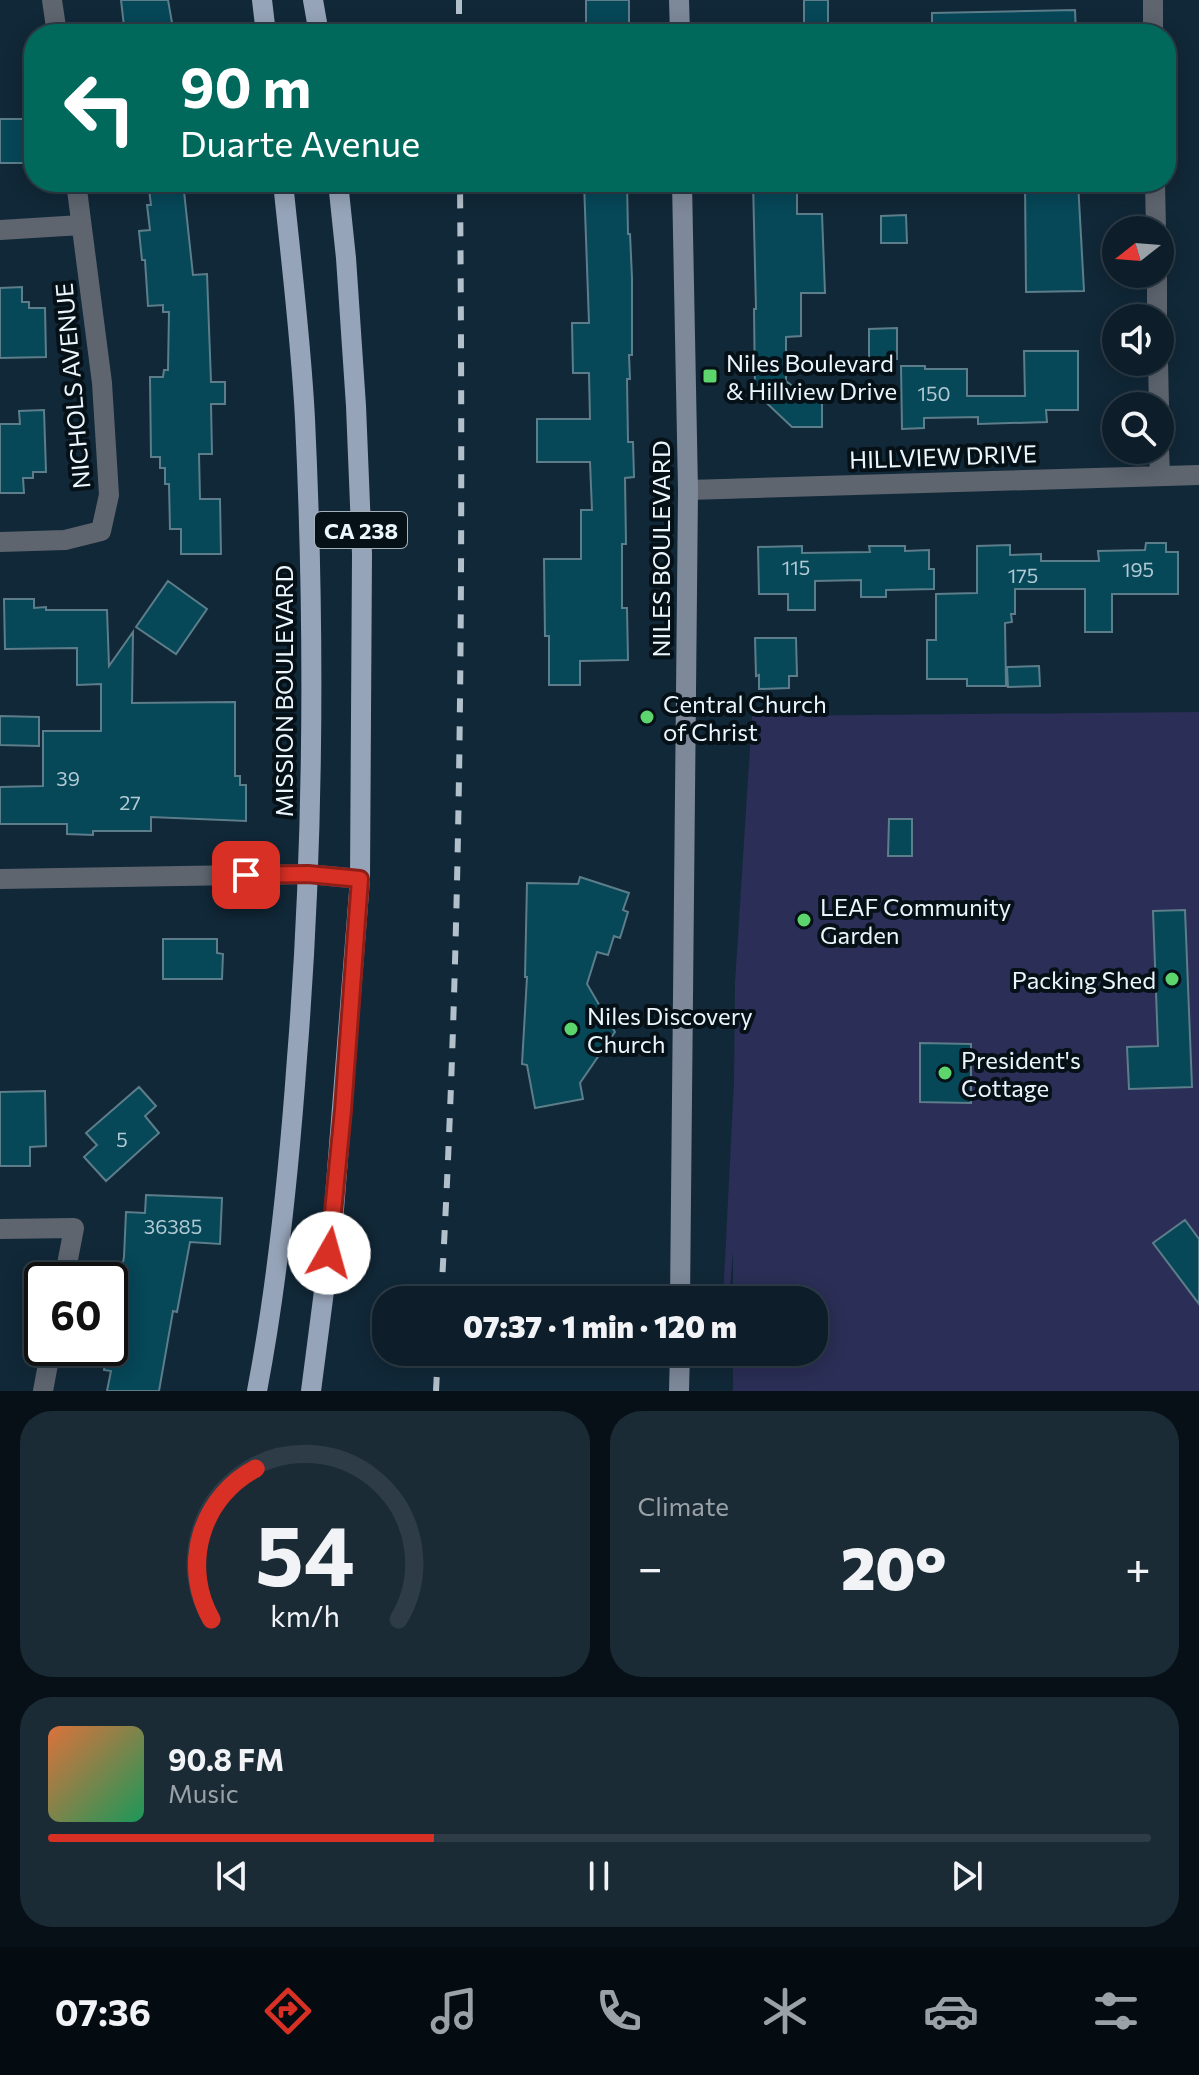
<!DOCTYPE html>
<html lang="en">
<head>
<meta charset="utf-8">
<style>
  :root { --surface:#0d1e2a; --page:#1b2b36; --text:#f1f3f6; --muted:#9aa2a8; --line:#2d3c47; --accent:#d93025 }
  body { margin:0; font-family:Commissioner,sans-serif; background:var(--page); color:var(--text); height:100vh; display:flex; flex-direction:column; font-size:30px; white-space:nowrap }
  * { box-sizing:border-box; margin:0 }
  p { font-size:26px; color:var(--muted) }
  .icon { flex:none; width:44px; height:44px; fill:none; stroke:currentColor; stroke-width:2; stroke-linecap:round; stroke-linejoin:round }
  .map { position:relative; height:1391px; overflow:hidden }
  .details { display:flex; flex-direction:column; gap:20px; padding:20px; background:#071017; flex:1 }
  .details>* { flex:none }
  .banner { position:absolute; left:24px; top:24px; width:1152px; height:168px; border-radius:32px; box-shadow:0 4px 20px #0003,0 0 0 2px var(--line); background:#00695c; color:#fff; overflow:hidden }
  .needle { width:52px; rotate:253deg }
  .controls { position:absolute; left:1102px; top:216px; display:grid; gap:16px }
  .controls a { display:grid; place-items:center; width:72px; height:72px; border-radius:50%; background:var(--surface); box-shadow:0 4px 20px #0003,0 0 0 2px var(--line); font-size:40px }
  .speed { position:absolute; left:24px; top:1262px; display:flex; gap:16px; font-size:40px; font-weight:700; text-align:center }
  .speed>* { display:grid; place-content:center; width:104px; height:104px; border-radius:50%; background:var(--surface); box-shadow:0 4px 20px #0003,0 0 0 2px var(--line); line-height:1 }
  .speed .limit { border:4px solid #111; border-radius:12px; background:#fff; color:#111 }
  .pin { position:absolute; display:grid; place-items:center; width:68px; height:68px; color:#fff; margin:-34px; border-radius:16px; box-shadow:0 4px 12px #0006 }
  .me { position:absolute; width:88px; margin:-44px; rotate:7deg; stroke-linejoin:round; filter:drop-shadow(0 0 6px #0008) }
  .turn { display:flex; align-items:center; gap:28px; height:168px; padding:0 24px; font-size:36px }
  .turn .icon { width:104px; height:104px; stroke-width:2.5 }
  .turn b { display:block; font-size:56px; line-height:68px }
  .big { font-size:60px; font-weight:800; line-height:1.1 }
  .details .card { flex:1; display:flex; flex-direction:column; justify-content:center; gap:12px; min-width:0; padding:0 28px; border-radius:32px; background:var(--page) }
  .details .dial { align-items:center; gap:0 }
  .dial svg { height:208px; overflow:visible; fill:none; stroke:var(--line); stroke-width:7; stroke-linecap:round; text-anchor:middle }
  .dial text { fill:var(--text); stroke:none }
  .song { display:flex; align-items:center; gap:24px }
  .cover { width:96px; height:96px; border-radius:12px; background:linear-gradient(135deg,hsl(20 70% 55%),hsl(150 70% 35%)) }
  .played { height:8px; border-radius:4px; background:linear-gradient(90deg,var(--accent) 35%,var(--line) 35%) }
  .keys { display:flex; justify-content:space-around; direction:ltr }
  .heat { display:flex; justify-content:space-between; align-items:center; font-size:44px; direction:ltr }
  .details .tiles { flex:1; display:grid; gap:20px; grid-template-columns:1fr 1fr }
  .card:last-child { grid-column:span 2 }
  .trip { position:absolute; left:372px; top:1286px; width:456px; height:80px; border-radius:32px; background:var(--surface); box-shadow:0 4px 20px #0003,0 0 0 2px var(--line); font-weight:800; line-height:80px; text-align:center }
  .menu { display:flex; height:128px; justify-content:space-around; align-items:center; background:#050c11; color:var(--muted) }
  .menu .icon { width:56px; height:56px }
  .menu .on { color:var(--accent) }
  .menu b { font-size:36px; color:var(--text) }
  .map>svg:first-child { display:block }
  .green { fill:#2b2e56 }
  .building { fill:#064758; stroke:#5c7d89; stroke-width:2 }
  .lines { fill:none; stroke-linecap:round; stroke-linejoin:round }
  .street { stroke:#5e656f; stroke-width:20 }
  .secondary { stroke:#7d8899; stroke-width:20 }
  .primary { stroke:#96a4b9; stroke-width:20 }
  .rail { stroke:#b2c0cb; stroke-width:6; stroke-dasharray:14 14; stroke-linecap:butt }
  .route-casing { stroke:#8d1f18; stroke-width:20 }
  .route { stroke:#d93025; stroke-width:14 }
  .poi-dot { fill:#5cd56d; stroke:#061017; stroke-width:3 }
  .labels { text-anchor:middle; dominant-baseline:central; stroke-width:8; stroke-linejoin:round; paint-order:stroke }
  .number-label { font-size:20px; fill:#b1cad4 }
  .shield { fill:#061017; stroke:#a6b0b9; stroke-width:2 }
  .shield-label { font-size:22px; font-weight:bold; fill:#eaf5fe }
  .poi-label { font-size:24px; fill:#eaf5fe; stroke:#061017; text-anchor:start }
  .street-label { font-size:24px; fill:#eaf5fe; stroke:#061017 }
</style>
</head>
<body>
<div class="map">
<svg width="1199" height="1391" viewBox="0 0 1199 1391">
  <rect width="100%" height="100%" fill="#112838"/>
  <path class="green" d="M1199,712V1391H733V1352H814V1300H733V1251L729,1300H723L734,1081L735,983L752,716Z"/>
  <path class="building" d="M121,0H168L174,34H131L129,26H124Z
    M586,0H629V32H586Z
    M804,0H828V34H804Z
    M1075,10L1076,34H932V13Z
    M0,119H23V163H0Z
    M148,182H183L193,275L207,274L211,382H225V404H211L212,454H199L200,499H220L221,554H181V529H170L169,484H165V468H160V457H151L150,377H163L164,370H168L169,312H163V305L148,306L145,260H142L139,231L150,230L147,205H151Z
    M584,182H627L628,234H630L632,278V355H629L630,379H627L628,442H633L634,477L625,478L626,544H622V608H627L628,660L580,661V685H549V636H545L544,559H581V510H592L590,462H537V419H590L589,373H573L572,323H589Z
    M753,182H797V214H822L825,293H801V336L786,337V381L803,394H822V427H792L755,392L754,309H756Z
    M1025,182H1078L1084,291L1026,292Z
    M906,215L907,243H881V216Z
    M22,287V302H29V308H45L46,357L0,358V288Z
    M897,328V359H869V329Z
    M1024,351H1078V410H1046L1047,422L978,424V417L924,418V428L902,429L901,366H925V369H967V396H1025Z
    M44,410L46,472H33V478H23L24,493H0V424H20L19,411Z
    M1146,543H1166V552H1178V594H1112V632H1085V589H1015V614H1011L1012,622L1005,623L1006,686H967V679H927V640H936V594L977,593V546L1010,545V555L1041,554V561H1099L1098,551L1145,550Z
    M802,546V553L870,552L869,546H905V551L929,550V569H934V589L886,590V597H861V580L815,581V610H788V594H759L758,547Z
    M168,581L207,609L176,654L136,627Z
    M4,599H34V608L46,607V610H107L109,666L133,632L132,703L235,702V776H240V785H246V821L151,817V831H93V835L67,834V824H0V787L43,786V731H101V684L77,685V648L5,649Z
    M755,638H796L797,676H789V688L759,689V675L756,676Z
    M1039,666L1040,686L1008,687L1007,667Z
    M0,716L39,717V746L0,745Z
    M889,819H912V856H888Z
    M580,877L629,893L623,910L628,912L620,938L614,936L608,955L597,952L587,984L615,1032L580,1083L583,1099L535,1108L527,1065L522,1064L527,977H525L527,883L578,884Z
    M1185,910L1192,1087L1129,1089L1127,1047L1158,1046L1153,911Z
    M163,939H217V953L223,954L222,979H163Z
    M920,1043L971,1044V1103L920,1102Z
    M139,1087L156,1106L145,1116L159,1133L106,1181L84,1157L97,1145L86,1133Z
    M45,1091L46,1146L30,1147V1166H0V1092Z
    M146,1195L222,1198L220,1244L190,1242L177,1312L173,1311L159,1391H107L111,1371L104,1370L108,1348H110V1341L113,1342L120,1301H116L124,1257L126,1212L145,1213Z
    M1185,1220L1199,1239V1304L1153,1243Z"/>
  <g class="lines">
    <path class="street" d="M52,0L57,34
      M1153,0V34
      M1155,182L1156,230
      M0,230L81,225
      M1157,274V318
      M1158,362L1159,406
      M1159,450L1160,475
      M688,490L1199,475
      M0,542L65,540L101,531L109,495L102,383L76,182
      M0,879L308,874L360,879
      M0,1229L74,1228L64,1280
      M43,1391L51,1348"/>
    <path class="secondary" d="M679,0L680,34
      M680,1300L688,490L682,182
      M679,1391L680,1352"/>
    <path class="primary" d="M262,0L266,34
      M313,0L319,34
      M257,1391C278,1281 289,1170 297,1058C314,846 315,632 305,419C301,340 291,261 283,182
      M311,1391L333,1222L360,879L362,554L356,406L346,258L338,182"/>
    <path class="rail" d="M459,0V34
      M441,1300C462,928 463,555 460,182
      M436,1391L438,1352"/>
  </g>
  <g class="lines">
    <g class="route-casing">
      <path id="route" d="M246,875L308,874L360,879L343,1110L329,1253"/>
    </g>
    <use href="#route" class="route"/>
  </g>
  <g class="poi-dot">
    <rect x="702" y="368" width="16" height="16" rx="4"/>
    <circle cx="647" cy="717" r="8"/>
    <circle cx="804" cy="920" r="8"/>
    <circle cx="1172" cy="979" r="8"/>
    <circle cx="571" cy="1029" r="8"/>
    <circle cx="945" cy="1073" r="8"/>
  </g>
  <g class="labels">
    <g class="number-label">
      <text x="934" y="393">150</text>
      <text x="796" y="567">115</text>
      <text x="1138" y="569">195</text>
      <text x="1023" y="575">175</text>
      <text x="68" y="778">39</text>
      <text x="130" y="802">27</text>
      <text x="122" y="1139">5</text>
      <text x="173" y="1226">36385</text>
    </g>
    <rect class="shield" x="315" y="512" width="92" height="36" rx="6"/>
    <g class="shield-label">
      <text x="361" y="530">CA 238</text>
    </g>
    <g class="poi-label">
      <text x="726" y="362">Niles Boulevard<tspan x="726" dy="28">&amp; Hillview Drive</tspan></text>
      <text x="663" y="703">Central Church<tspan x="663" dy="28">of Christ</tspan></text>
      <text x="820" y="906">LEAF Community<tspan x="820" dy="28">Garden</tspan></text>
      <text x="1156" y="979" text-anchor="end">Packing Shed</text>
      <text x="587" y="1015">Niles Discovery<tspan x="587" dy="28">Church</tspan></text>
      <text x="961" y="1059">President's<tspan x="961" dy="28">Cottage</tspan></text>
    </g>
    <g class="street-label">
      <text transform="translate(72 386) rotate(-95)">NICHOLS AVENUE</text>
      <text transform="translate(943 456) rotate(-2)">HILLVIEW DRIVE</text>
      <text transform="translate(660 549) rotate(-90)">NILES BOULEVARD</text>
      <text transform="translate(283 691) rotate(-90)">MISSION BOULEVARD</text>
    </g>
  </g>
</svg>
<div class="controls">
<a><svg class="needle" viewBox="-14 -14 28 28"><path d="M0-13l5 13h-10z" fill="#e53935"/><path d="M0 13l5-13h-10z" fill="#9aa2a8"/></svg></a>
<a><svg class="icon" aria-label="sound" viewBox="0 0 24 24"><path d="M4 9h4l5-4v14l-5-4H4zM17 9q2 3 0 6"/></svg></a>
<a><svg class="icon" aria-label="search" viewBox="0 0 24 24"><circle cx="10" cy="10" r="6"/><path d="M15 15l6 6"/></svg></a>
</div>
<div class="speed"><div class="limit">60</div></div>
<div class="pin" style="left:246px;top:875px;background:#d93025"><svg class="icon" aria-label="arrive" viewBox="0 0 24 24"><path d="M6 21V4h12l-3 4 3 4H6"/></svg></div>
<svg class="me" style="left:329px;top:1253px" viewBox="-20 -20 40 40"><circle r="19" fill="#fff"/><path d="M0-13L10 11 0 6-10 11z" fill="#d93025"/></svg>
<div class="trip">07:37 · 1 min · 120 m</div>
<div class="banner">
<div class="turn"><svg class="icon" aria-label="left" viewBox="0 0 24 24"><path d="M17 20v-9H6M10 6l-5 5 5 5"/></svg><div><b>90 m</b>Duarte Avenue</div></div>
</div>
</div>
<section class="details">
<div class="tiles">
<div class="card dial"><svg viewBox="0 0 100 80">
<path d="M14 69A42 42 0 1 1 86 69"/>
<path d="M14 69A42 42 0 0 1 31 11" stroke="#d93025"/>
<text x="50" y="56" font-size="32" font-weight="700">54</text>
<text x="50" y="72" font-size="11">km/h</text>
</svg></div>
<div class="card"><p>Climate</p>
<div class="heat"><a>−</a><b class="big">20°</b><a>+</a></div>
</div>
<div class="card">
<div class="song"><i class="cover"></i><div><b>90.8 FM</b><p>Music</p></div></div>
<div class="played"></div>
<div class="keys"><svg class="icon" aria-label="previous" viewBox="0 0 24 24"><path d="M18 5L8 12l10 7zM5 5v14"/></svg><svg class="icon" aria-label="pause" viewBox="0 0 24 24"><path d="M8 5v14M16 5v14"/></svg><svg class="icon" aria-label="next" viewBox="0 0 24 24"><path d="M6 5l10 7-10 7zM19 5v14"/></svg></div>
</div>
</div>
</section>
<nav class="menu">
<b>07:36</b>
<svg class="icon on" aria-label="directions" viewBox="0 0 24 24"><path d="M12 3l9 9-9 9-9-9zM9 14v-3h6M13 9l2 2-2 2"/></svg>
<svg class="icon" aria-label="music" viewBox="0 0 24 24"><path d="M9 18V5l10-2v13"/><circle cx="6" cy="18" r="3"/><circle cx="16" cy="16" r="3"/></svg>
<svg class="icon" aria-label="phone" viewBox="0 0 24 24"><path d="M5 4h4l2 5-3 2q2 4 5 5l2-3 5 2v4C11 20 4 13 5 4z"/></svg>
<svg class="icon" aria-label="climate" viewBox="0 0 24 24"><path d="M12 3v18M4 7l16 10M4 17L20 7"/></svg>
<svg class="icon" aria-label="car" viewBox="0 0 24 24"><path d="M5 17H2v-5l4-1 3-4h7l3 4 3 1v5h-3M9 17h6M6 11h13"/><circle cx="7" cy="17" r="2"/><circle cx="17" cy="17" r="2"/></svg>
<svg class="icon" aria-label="filters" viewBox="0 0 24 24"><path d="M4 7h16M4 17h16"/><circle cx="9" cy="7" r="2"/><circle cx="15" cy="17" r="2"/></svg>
</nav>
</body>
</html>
